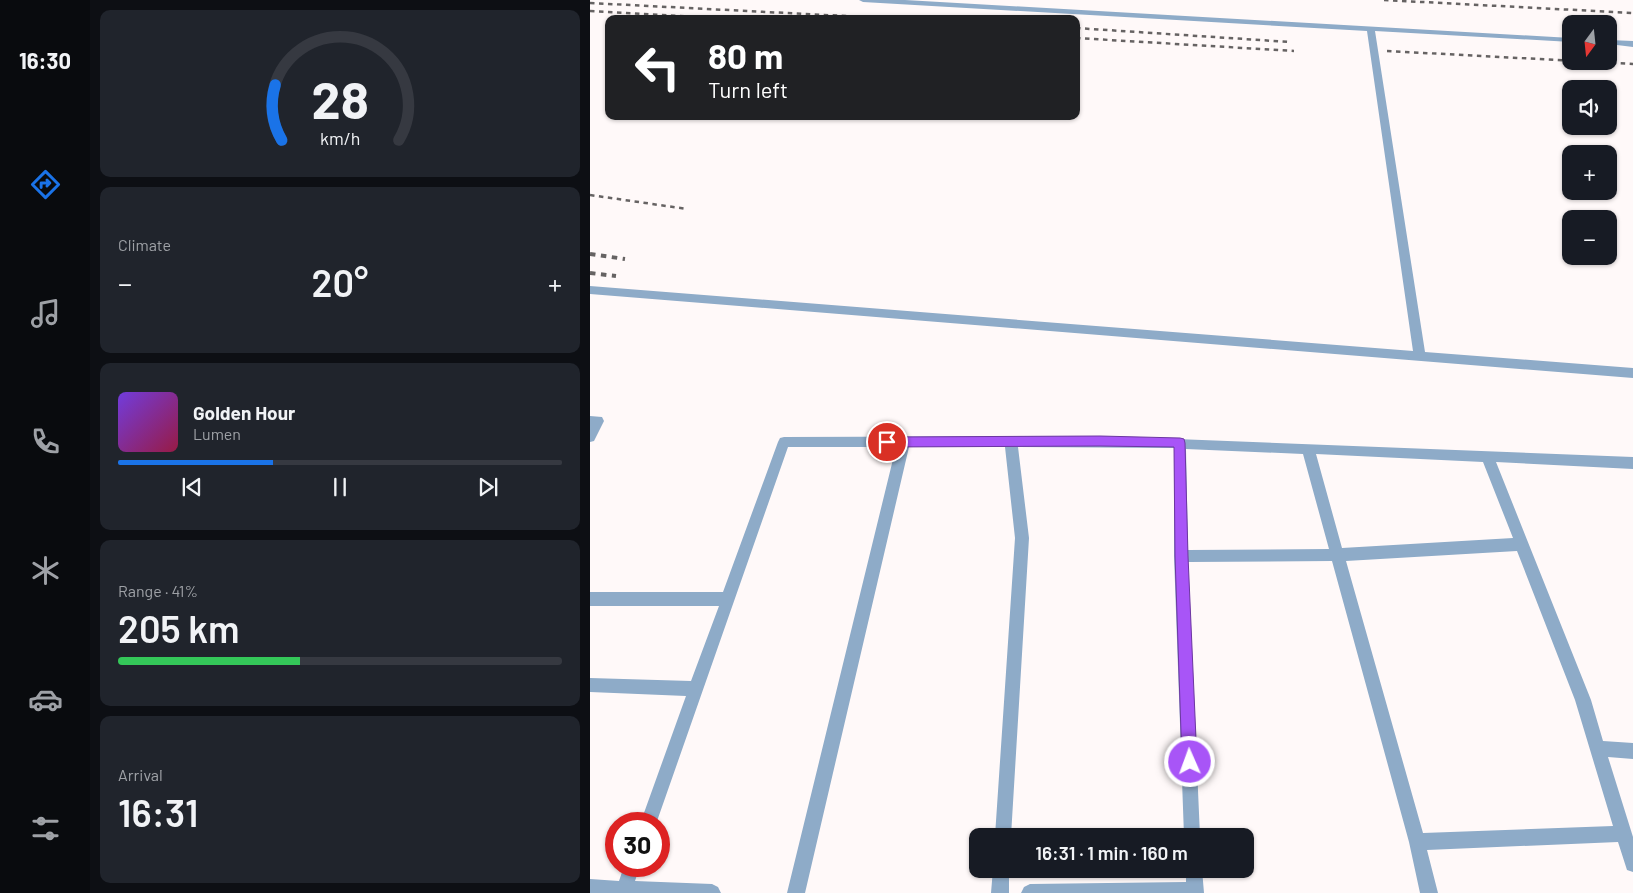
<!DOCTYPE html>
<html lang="en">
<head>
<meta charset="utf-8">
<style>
  :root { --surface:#171b24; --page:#20242c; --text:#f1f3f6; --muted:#9ea1a6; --line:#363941; --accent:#1a73e8 }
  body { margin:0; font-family:Barlow,sans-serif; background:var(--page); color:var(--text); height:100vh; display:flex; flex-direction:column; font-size:19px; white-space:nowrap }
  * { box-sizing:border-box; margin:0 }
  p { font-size:16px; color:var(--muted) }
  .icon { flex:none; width:28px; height:28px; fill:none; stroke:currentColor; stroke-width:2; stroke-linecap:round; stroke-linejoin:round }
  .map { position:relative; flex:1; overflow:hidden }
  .drawer { display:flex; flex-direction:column; gap:10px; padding:10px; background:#0d0f14; width:500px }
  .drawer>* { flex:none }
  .top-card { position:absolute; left:15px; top:15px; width:475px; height:105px; border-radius:10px; box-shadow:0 1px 4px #0004; background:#202124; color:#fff; overflow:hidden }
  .needle { width:32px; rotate:195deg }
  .controls { position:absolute; left:972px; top:15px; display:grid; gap:10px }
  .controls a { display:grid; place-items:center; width:55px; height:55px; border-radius:10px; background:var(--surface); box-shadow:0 1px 4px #0004; font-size:25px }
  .speed { position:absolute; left:15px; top:812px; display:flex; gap:10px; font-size:25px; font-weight:700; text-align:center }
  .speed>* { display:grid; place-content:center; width:65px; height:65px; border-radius:50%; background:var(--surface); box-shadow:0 1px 4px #0004; line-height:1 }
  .speed .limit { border:8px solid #d22; background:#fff; color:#111 }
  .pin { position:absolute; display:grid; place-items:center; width:42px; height:42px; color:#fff; margin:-21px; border:2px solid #fff; border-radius:50%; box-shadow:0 1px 5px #0007 }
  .me { position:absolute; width:55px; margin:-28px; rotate:358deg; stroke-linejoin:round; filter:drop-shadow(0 0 4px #0008) }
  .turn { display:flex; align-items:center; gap:18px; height:105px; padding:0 20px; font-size:22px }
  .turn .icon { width:65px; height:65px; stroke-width:2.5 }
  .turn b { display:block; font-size:35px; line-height:42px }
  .big { font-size:38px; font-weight:600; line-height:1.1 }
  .drawer .widget { flex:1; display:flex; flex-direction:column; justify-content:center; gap:8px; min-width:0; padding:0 18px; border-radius:10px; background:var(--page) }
  .drawer .dial { align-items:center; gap:0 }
  .dial svg { height:130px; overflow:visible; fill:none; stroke:var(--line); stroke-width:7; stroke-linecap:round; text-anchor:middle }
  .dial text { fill:var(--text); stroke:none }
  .song { display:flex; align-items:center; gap:15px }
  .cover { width:60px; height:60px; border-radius:8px; background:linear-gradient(135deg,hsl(260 70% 55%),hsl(340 70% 35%)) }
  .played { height:5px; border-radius:2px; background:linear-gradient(90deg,var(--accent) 35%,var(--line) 35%) }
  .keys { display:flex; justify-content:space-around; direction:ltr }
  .heat { display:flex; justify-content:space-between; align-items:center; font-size:28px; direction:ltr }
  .charge { height:8px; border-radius:4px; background:linear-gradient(90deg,#34c759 41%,var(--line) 0) }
  .trip { position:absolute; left:379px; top:828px; width:285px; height:50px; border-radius:10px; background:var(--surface); box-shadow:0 1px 4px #0004; font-weight:600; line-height:50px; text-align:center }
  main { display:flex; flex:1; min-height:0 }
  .tabs { display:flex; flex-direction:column; width:90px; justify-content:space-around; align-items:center; background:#090b0e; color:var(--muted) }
  .tabs .icon { width:35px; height:35px }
  .tabs .selected { color:var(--accent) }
  .tabs b { font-size:22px; color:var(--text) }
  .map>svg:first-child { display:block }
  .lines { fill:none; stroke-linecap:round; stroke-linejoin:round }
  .minor { fill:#8eabc8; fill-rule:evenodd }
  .rail-far1 { stroke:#666363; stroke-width:2.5; stroke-dasharray:4.5 4.5; stroke-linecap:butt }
  .rail { stroke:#666363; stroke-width:4; stroke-dasharray:5.5 5.5; stroke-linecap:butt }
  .route { fill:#a855f7; stroke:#6d37a1 }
</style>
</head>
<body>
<main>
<nav class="tabs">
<b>16:30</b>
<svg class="icon selected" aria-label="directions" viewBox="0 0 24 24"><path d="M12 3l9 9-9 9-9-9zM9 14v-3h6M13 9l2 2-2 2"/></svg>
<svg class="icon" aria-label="music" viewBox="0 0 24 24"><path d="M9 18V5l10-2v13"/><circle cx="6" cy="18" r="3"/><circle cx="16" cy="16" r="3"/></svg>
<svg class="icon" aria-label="phone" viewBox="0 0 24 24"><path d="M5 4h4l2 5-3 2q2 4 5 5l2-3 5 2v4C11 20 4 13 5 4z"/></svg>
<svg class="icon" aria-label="climate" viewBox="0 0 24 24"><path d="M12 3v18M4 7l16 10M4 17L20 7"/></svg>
<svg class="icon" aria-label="car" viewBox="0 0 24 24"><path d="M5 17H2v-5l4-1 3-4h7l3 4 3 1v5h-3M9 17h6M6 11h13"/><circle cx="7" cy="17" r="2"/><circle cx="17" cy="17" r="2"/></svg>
<svg class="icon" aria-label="filters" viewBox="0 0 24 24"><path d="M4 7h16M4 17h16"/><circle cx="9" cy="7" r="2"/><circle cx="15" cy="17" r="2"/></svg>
</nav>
<section class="drawer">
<div class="widget dial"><svg viewBox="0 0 100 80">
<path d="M14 69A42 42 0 1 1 86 69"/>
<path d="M14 69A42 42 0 0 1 10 35" stroke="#1a73e8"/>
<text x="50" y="56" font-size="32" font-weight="700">28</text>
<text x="50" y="72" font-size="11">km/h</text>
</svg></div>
<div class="widget"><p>Climate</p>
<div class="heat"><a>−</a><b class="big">20°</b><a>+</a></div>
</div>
<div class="widget">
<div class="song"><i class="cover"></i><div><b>Golden Hour</b><p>Lumen</p></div></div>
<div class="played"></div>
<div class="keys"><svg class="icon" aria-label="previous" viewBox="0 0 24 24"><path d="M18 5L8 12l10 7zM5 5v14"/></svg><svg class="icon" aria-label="pause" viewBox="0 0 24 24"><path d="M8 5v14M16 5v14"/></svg><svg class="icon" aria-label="next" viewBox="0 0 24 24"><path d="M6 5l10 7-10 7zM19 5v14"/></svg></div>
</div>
<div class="widget"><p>Range · 41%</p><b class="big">205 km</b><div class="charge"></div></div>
<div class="widget"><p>Arrival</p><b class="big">16:31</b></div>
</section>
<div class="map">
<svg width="1043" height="893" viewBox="0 0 1043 893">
  <rect width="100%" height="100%" fill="#fff9f9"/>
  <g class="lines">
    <path class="minor" d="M269,0H315L981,38V42L785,31L835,352L1043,368V378L0,294V286L823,351L777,31L273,2Z
      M1019,40L1043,41V47L1019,44Z
      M0,416L12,417L14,421L4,441L0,442Z
      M510,436L1043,457V469L906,462L1001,700L1013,741L1043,743V759L1018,757L1043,837V872L1037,870L1028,842L837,850L848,893H830L819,842L742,561L598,562L610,836H594L584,556V448L428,447L439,538L421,836H405L425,538L415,447H319L215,893H197L306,447H198L66,824H50L96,696L0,692V678L101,681L129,606H0V592H133L188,442L190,438L194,437ZM596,449L713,454L739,549L598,550ZM726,454L893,462L923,538L752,548ZM927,551L985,700L1023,826L833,833L756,561Z
      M34,866H50L45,881L122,884L128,887L131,893H0V879L29,881Z
      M403,869H419V893H401Z
      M596,869H612L614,893H431L434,887L440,884L596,882Z"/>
    <path class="rail-far1" d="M794,0L1043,13
      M0,3L314,19
      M0,11L143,19
      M486,28L700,42
      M486,38L704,51
      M797,51L1043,64
      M0,195L97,209"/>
    <path class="rail" d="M0,254L35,259
      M0,273L26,276"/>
  </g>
  <path class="route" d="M510,436L590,438L594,439L595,443L598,556L607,762L605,767L600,769L594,767L592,762L585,556L584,447L510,446L297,447L293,445L291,442L293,439L297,437Z"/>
</svg>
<div class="controls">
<a><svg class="needle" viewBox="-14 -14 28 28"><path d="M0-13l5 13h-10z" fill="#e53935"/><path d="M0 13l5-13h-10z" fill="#9ea1a6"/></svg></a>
<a><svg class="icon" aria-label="sound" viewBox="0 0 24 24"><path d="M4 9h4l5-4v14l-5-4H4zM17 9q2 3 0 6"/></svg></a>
<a>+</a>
<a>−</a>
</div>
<div class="speed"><div class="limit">30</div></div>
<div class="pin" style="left:297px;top:442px;background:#d93025"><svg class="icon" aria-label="arrive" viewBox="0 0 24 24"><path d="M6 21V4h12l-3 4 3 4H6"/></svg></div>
<svg class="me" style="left:600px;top:762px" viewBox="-20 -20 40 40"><circle r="17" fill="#a855f7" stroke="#fff" stroke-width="3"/><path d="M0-11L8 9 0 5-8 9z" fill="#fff"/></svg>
<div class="trip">16:31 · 1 min · 160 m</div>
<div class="top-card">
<div class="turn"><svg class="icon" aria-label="left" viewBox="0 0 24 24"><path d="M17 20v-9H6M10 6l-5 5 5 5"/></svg><div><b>80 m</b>Turn left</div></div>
</div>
</div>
</main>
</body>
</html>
